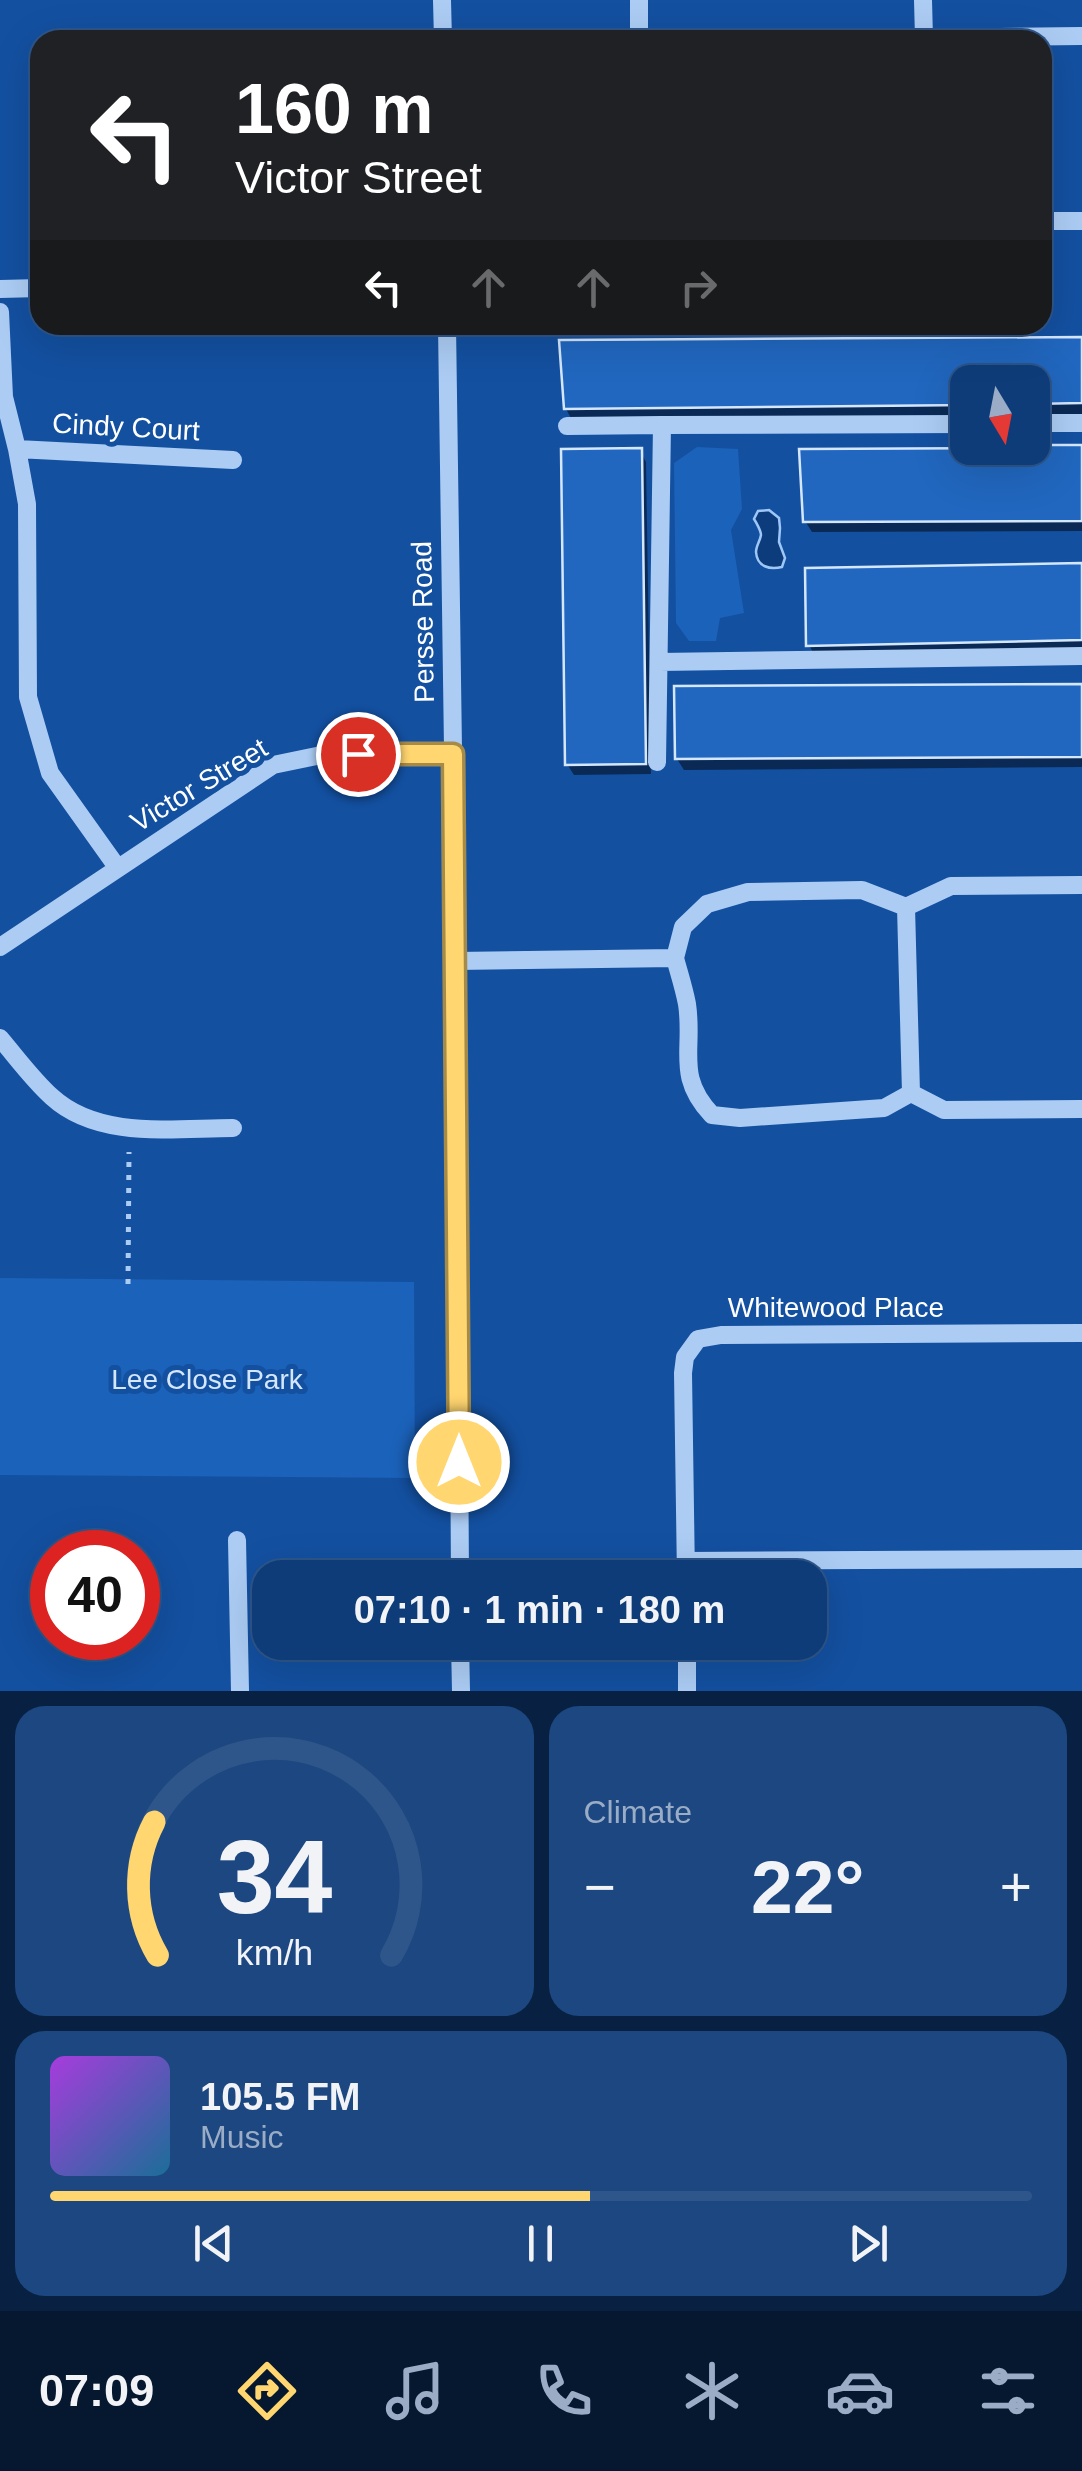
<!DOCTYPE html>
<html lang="en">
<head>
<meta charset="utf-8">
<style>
  :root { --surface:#0e3c78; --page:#1c4780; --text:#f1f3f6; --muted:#9badc6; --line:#2e568a; --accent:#ffd66f }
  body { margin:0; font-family:Helvetica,sans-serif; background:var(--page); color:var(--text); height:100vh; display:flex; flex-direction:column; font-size:38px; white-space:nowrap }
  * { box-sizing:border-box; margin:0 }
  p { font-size:32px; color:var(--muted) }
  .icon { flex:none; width:55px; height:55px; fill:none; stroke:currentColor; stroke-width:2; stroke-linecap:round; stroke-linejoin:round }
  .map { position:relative; height:1691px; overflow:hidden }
  .drawer { display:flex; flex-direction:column; gap:15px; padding:15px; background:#082142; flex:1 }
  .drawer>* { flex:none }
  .banner { position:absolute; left:30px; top:30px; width:1022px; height:305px; border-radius:30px; box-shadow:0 10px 40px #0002,0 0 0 2px var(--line); background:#202124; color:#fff; overflow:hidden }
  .needle { width:65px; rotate:170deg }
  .buttons { position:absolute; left:950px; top:365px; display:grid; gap:20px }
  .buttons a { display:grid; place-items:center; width:100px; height:100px; border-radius:20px; background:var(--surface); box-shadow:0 10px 40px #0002,0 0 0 2px var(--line); font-size:50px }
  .speed { position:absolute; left:30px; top:1530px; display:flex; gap:20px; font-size:50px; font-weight:700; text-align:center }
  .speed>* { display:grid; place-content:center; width:130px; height:130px; border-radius:50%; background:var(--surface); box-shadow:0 10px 40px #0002,0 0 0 2px var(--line); line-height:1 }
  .speed .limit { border:15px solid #d22; background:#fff; color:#111 }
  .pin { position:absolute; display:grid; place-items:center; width:85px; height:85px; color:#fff; margin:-42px; border:5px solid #fff; border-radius:50%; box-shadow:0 2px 10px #0007 }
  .me { position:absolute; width:110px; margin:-55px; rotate:0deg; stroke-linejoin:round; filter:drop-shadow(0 0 8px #0008) }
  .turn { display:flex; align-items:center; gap:35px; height:210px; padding:0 40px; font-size:45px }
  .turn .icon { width:130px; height:130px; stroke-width:2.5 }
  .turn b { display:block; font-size:70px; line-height:85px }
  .lanes { display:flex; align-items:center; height:95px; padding:0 40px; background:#0003; justify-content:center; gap:50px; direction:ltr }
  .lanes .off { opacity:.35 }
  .big { font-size:75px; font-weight:600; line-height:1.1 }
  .drawer .card { flex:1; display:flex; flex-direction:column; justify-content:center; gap:15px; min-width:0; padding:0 35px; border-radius:30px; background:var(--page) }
  .drawer .dial { align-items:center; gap:0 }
  .dial svg { height:260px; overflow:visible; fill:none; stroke:var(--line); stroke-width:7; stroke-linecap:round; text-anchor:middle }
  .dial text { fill:var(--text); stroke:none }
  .song { display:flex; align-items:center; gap:30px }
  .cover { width:120px; height:120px; border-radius:15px; background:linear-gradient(135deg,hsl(280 70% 55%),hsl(200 70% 35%)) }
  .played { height:10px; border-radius:5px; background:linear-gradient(90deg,var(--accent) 55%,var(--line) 55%) }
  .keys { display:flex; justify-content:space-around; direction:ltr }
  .heat { display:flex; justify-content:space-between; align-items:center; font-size:55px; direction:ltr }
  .drawer .tiles { flex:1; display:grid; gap:15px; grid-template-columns:1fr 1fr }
  .card:last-child { grid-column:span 2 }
  .trip { position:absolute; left:252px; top:1560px; width:575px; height:100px; border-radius:30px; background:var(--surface); box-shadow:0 10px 40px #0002,0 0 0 2px var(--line); font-weight:600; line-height:100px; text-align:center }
  .tab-bar { display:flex; height:160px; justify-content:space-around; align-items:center; background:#061830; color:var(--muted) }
  .tab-bar .icon { width:70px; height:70px }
  .tab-bar .selected { color:var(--accent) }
  .tab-bar b { font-size:45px; color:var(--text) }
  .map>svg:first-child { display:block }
  .green { fill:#1b62ba }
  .water { fill:#0c3c7c; stroke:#9ec7f7; stroke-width:2.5 }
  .shadow { fill:#0007 }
  .building { fill:#2167bf; stroke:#d4e7fe; stroke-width:2.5 }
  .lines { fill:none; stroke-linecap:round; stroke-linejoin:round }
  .path { stroke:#acccf4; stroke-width:5; stroke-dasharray:5 8; stroke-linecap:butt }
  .minor { stroke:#acccf4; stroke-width:18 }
  .route-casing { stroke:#a68b48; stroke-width:25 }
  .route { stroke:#ffd66f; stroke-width:18 }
  .labels { text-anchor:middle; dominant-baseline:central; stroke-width:10; stroke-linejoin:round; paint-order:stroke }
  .street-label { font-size:28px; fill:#fff; stroke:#1350a0 }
  .park-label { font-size:28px; fill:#d4e7fe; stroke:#1350a0 }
</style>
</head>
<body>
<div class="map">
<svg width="1082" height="1691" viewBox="0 0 1082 1691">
  <rect width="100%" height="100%" fill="#1350a0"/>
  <path class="green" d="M697,447L738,449L742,509L731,530L744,613L720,618L716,641H689L676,623L674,463Z
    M0,1278L414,1282L415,1478L0,1475Z"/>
  <path class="water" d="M769,510L779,518L780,528L779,542L785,558L782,567C770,570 757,567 756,552C756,546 760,541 761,535C761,531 756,522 754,519L758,511Z"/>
  <path class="shadow" d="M1082,339V414H1032V382H968V415L572,420L566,409Z
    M1082,447V531L812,532L805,521L802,452Z
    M640,451L646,462L651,774L574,775L567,764Z
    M1082,566V651L815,656L809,645Z
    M1082,686V767L684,770L677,759Z"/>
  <path class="building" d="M1082,337V403L1032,404V382H968V405L564,409L559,340Z
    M1032,445H1082V521L803,522L799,449L1032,448Z
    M642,448L646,764L565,765L561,449Z
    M1082,563V640L806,646L805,568Z
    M1082,684V757L675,759L674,686Z"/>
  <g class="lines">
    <path class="path" d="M128,1284L129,1152"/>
    <path class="minor" d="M442,0L443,40
      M639,0V40
      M923,0L924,38L1082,36
      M1042,221H1082
      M0,289L40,288
      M0,312L4,397L17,449L27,504L28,697L50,773L117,867
      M447,325L456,961L460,1578
      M1032,423H1082
      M567,426L662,425
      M17,449L233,460
      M659,662L1082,656
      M657,762L662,425L968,424
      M906,907L911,1093
      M0,947L273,765L331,753L453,754
      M675,958C679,973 684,988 687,1004C694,1050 675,1076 712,1115L740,1118L884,1108L911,1093
      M456,961L675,958L683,927L707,904L748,892L862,890L906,907L951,886L1082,885
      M0,1038C17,1058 33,1080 52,1097C99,1140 175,1128 233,1128
      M911,1093L944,1110L1082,1109
      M237,1540L240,1691
      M686,1561L1082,1559
      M686,1578L683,1373L685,1357L698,1339L721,1335L1082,1333
      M460,1642L461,1691
      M687,1642V1691"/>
  </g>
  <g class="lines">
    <g class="route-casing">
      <path id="route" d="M358,754H453L459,1462"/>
    </g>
    <use href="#route" class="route"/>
  </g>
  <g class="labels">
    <g class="street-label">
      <text transform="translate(126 427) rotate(3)">Cindy Court</text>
      <text transform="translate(423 622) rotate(-91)">Persse Road</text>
      <text transform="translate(199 785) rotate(-31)">Victor Street</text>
      <text x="836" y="1307">Whitewood Place</text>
    </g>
    <g class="park-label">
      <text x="207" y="1379">Lee Close Park</text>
    </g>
  </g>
</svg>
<div class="buttons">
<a><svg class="needle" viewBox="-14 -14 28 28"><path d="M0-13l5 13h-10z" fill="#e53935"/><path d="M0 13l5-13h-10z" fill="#9badc6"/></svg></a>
</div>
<div class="speed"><div class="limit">40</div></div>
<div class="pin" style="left:358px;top:754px;background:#d93025"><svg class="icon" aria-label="arrive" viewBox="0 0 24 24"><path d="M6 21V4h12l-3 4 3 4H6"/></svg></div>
<svg class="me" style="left:459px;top:1462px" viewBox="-20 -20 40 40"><circle r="17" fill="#ffd66f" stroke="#fff" stroke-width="3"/><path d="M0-11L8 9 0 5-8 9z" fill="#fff"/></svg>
<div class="trip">07:10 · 1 min · 180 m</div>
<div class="banner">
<div class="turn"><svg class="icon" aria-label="left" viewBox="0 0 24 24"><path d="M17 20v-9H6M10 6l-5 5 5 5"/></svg><div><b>160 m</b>Victor Street</div></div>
<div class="lanes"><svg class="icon" aria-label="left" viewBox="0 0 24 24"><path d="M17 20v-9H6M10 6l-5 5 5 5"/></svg><svg class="icon off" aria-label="ahead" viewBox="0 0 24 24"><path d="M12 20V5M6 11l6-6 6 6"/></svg><svg class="icon off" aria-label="ahead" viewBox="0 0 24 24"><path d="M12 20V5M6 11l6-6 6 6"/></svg><svg class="icon off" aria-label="right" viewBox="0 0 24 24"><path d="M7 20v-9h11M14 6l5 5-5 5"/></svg></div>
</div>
</div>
<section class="drawer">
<div class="tiles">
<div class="card dial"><svg viewBox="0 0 100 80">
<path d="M14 69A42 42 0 1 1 86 69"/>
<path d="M14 69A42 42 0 0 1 13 28" stroke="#ffd66f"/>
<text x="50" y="56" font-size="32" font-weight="700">34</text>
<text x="50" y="72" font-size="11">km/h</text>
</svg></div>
<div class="card"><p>Climate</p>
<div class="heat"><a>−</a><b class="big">22°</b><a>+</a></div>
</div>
<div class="card">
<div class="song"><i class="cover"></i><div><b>105.5 FM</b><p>Music</p></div></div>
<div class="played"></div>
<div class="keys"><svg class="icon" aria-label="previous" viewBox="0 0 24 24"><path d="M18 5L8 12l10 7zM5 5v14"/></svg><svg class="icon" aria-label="pause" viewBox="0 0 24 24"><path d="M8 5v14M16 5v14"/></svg><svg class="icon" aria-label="next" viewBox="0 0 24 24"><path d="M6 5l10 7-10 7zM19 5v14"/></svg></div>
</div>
</div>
</section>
<nav class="tab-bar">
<b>07:09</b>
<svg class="icon selected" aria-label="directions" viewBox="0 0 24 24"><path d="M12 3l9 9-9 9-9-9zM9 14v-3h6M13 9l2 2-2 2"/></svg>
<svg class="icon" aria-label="music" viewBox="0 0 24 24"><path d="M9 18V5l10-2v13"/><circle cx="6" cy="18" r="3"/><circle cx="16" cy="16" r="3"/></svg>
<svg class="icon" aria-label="phone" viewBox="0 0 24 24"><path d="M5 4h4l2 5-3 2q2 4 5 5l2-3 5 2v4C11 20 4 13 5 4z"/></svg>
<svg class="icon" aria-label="climate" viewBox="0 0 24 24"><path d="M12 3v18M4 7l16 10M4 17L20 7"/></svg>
<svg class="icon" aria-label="car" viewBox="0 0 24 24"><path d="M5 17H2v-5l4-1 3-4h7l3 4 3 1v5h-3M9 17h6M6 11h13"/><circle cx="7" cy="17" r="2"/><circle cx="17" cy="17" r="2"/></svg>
<svg class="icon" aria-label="filters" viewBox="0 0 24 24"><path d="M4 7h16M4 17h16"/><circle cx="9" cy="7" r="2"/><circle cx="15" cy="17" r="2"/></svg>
</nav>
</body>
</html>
